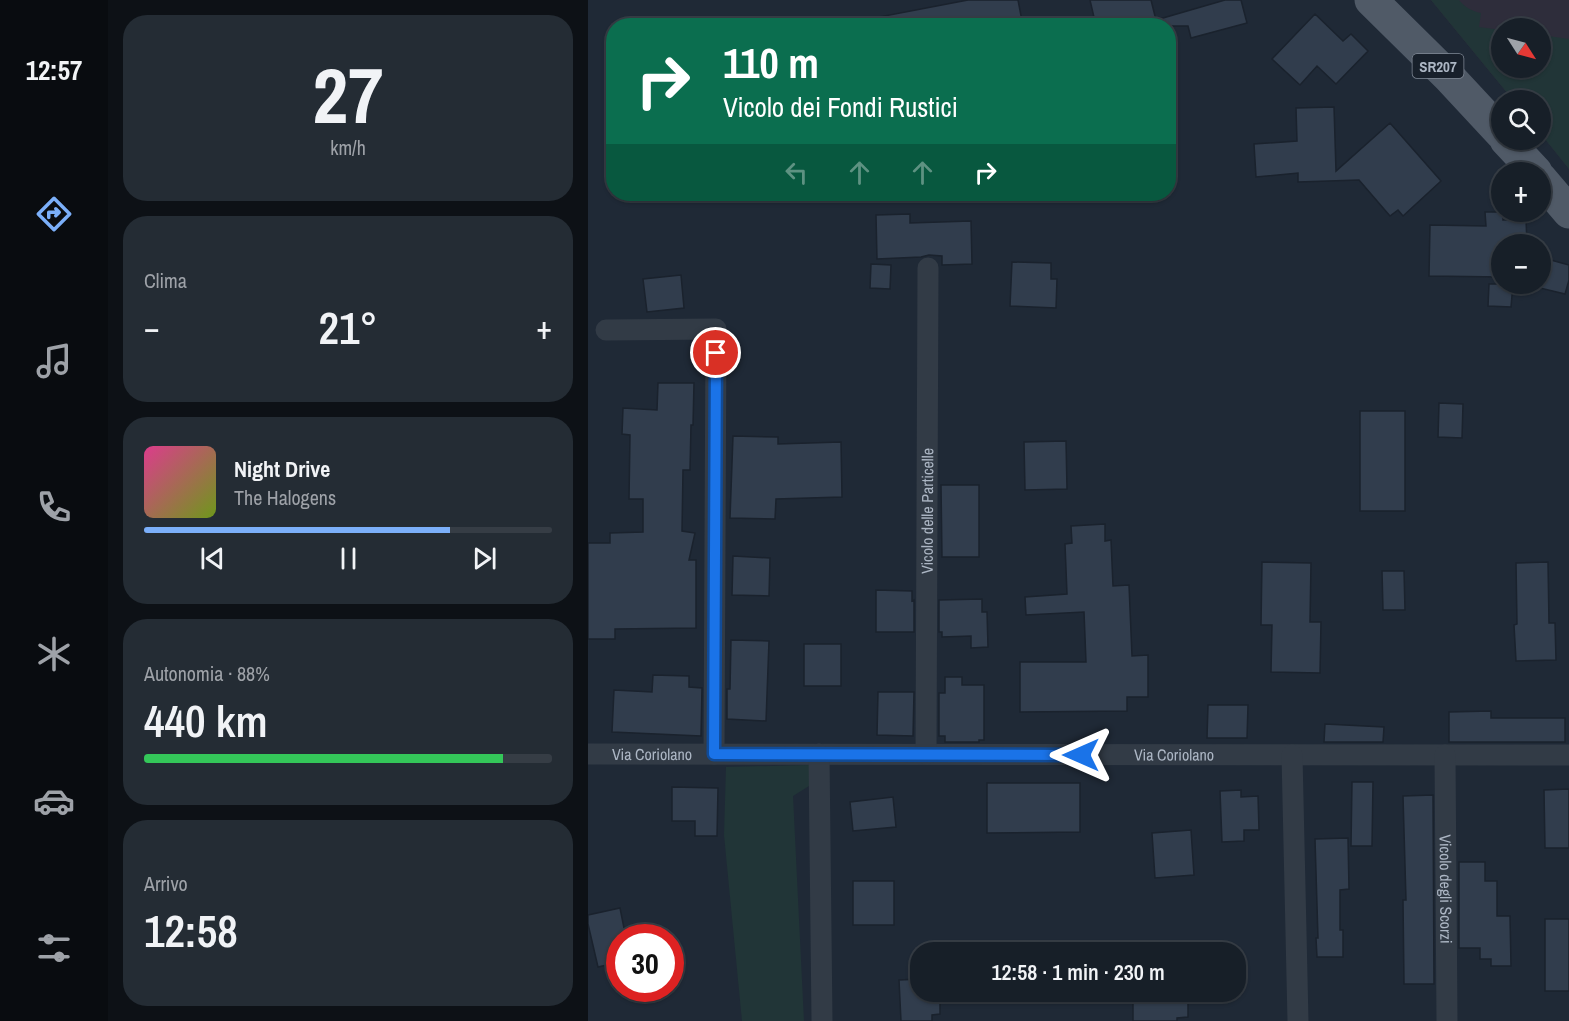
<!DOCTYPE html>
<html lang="it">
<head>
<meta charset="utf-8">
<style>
  :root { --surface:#171f28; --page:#242c34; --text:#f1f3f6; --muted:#9ea2a8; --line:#363d45; --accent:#7baff9 }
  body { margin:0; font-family:"Archivo Narrow",sans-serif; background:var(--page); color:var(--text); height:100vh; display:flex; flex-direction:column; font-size:22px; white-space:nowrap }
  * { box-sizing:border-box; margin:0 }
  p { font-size:20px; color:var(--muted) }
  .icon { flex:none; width:33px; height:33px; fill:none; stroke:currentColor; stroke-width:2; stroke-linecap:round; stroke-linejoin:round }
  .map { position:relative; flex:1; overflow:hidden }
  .details { display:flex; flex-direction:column; gap:15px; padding:15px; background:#0d1116; width:480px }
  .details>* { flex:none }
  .banner { position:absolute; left:18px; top:18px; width:570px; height:183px; border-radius:24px; box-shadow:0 2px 4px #0004,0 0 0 2px var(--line); background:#0b6e4f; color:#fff; overflow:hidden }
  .needle { width:39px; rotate:126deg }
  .fabs { position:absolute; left:903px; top:18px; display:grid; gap:12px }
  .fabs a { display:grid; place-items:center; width:60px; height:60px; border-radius:50%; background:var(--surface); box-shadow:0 2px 4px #0004,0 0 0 2px var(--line); font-size:30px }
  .speed { position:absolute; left:18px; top:924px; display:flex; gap:12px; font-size:30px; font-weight:700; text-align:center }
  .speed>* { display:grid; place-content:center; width:78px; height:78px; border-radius:50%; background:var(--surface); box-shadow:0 2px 4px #0004,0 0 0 2px var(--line); line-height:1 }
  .speed .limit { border:9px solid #d22; background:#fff; color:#111 }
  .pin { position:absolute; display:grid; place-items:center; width:51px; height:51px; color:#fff; margin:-26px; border:3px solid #fff; border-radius:50%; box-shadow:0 2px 6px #0007 }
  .me { position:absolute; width:66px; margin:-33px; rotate:270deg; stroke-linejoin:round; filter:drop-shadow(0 0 4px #0008) }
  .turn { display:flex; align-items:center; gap:21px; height:126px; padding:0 18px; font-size:27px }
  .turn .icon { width:78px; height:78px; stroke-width:2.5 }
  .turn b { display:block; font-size:42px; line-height:51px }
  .lanes { display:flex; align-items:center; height:57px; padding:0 18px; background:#0003; justify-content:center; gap:30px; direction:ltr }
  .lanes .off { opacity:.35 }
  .big { font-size:45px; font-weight:600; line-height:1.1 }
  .details .widget { flex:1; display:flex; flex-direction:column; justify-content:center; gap:9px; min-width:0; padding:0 21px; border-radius:24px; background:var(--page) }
  .details .dial { align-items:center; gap:0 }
  .dial b { font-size:78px; line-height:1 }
  .song { display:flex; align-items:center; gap:18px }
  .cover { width:72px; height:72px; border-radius:9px; background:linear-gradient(135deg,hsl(330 70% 55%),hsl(80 70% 35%)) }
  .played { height:6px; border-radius:3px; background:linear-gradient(90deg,var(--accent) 75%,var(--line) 75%) }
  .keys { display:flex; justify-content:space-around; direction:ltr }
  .heat { display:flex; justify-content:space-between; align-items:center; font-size:33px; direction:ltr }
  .charge { height:9px; border-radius:4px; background:linear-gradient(90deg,#34c759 88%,var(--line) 0) }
  .trip { position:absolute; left:322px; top:942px; width:336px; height:60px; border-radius:24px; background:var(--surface); box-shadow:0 2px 4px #0004,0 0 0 2px var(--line); font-weight:600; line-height:60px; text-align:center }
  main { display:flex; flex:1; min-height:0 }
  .menu { display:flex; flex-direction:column; width:108px; justify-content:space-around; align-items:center; background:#090c10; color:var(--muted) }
  .menu .icon { width:42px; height:42px }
  .menu .active { color:var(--accent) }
  .menu b { font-size:27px; color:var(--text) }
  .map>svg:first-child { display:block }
  .medical { fill:#2e2d3b; fill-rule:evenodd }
  .green { fill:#213537 }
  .building { fill:#313d4d; stroke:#1a222d; stroke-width:1.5 }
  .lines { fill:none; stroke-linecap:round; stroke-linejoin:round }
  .minor { stroke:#323b46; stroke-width:21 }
  .primary { stroke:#505a67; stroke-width:33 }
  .route-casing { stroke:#114b97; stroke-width:15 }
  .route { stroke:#1a73e8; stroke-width:10 }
  .labels { text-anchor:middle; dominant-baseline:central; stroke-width:6; stroke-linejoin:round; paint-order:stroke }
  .shield { fill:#18202b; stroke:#808996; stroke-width:1.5 }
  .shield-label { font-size:15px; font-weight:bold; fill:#acb6c4 }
  .street-label { font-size:16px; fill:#acb6c4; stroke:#18202b }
</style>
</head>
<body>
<main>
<nav class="menu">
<b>12:57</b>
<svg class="icon active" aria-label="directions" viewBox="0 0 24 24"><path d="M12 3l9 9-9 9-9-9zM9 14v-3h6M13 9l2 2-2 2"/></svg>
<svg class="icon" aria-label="music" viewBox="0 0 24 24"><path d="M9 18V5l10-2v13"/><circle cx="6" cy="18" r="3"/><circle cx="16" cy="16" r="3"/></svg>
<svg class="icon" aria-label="phone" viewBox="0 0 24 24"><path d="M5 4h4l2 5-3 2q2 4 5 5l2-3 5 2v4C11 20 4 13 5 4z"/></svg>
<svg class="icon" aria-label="climate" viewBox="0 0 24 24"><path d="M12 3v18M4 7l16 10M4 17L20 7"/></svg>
<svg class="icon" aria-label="car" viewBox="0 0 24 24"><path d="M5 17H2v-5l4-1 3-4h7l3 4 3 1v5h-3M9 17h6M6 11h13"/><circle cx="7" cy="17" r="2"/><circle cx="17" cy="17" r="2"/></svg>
<svg class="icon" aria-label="filters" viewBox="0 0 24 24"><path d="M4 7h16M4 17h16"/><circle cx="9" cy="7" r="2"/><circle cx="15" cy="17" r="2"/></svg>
</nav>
<section class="details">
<div class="widget dial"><b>27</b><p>km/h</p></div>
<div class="widget"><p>Clima</p>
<div class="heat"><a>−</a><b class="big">21°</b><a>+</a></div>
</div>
<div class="widget">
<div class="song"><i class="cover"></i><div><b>Night Drive</b><p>The Halogens</p></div></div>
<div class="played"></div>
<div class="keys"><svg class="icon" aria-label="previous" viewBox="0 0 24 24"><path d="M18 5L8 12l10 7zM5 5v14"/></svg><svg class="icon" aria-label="pause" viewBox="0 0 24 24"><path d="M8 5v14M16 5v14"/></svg><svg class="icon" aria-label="next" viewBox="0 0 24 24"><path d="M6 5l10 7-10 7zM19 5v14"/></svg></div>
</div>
<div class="widget"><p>Autonomia · 88%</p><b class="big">440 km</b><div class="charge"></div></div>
<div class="widget"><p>Arrivo</p><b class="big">12:58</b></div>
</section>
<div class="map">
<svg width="981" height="1021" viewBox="0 0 981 1021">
  <rect width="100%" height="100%" fill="#1f2936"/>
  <path class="medical" d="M843,0H981V169L953,134L952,100H925ZM914,28H952V68H914Z"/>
  <path class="green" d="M843,0H871C877,7 883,11 893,13L891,27L913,30L914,68H952L953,35L981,39V169L953,134L952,100H925Z
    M221,765V786L205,796L216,1021H154L136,835L138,767Z"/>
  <path class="building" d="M380,0H430L435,26H292L291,17Z
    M502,0H563L568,20L637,0H653L659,23L603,38L600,26H508Z
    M727,14L755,41L763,34L780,51L748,84L729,66L712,85L684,59Z
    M746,107L748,171L802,123L853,181L815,216L810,210L802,216L771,180L710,182V173L668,177L666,144L709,141L708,108Z
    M897,212H915V220L938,219L939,244H914V277L841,276L842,225L898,226Z
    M322,214V223L383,221L384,264L354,265V256L341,255L333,257L289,259L288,215Z
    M952,257L981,265V280L977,294L952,288Z
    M424,262L463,263V279H469L468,308L422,306Z
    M283,264L303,265L302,289L282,288Z
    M93,275L96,308L59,312L55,279Z
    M901,284H925L923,307L900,306Z
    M70,383H106L105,425H103L102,470H95L94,531L107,533L101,560H108V628L27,629V639H0V543H22V533L55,532V499H41L42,435L34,434L35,408L69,410Z
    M851,403L875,404L874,438L850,437Z
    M772,411H817V511H772Z
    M145,436L190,437V444L253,442L254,497L188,499L187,519L142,518Z
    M478,441L479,489L437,490L436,442Z
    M353,485H391V557H354Z
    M517,524V541L523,540L525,586L541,585L544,656L560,655V697H539V711L432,712V662H498L496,612L438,615L437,597L479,594L477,544L484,543L483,526Z
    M145,556L182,558L181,596L144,595Z
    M674,562L723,563L722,622H733L732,673L683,672L684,625H673Z
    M960,562L961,623H967L968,660L928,661L926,625L929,624L928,563Z
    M794,571H816L817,610H795Z
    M288,590L324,591V601L326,600V632H288Z
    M394,599V612H399L400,647L383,648V636L354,637V632H351V600Z
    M143,640L181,641L178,721L139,719V689H142Z
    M216,644H253V686H216Z
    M65,675L101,676V687L114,688L113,736L24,732L26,690L64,692Z
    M357,677H374V685H396V740H391V742H357V736H351V693H357Z
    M290,692H326L325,736L289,735Z
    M620,705H660L659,738H619Z
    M903,711V718H977V742H861V712Z
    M737,724L796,727L795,742H736Z
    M764,782H785L784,846H763Z
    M399,783H492V832L399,833Z
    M84,787L130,788L129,836H107V821H84Z
    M981,789V848H957L956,790Z
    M653,790V797L670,796L671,830H656V841L634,842L632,791Z
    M845,795L846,984H816L815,900H818L815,796Z
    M305,797L308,827L265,831L262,802Z
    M603,830L606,875L567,878L564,833Z
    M760,838L761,889L752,890V930H755V957H729L728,938H730L727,839Z
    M871,862H897V881H909V916H922L923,966H903V959H892V948H871Z
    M265,881H306V925H265Z
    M32,908L38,938H32V962L10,967L0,924V915Z
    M957,919H981V991H957Z
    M333,979V992H352V1014L344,1015V1021H313L311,980Z
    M545,992H600V1017L589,1018V1021H545Z"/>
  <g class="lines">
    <g class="minor">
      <path d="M18,330L128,329L126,754"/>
      <path id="s1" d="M0,754L981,755"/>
      <path d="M231,754L234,1021"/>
      <path id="s2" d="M338,754L340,268"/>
      <path d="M704,755L710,1021"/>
      <path id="s3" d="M857,755L859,1021"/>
    </g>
    <path class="primary" d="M783,0L861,77L914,134
      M918,140L948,172
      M952,178L981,212"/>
  </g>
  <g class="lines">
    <g class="route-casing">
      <path id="route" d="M128,353L126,754L493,755"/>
    </g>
    <use href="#route" class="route"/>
  </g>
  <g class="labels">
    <rect class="shield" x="824.5" y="54" width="51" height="24" rx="4.5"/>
    <g class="shield-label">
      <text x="850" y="66">SR207</text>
    </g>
    <g class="street-label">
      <text stroke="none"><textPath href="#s2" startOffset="243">Vicolo delle Particelle</textPath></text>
      <text stroke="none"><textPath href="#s1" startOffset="64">Via Coriolano</textPath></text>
      <text stroke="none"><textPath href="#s1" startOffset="586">Via Coriolano</textPath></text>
      <text stroke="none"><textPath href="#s3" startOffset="134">Vicolo degli Scorzi</textPath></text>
    </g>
  </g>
</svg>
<div class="fabs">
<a><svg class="needle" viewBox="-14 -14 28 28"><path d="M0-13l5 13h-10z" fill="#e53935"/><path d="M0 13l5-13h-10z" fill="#9ea2a8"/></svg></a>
<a><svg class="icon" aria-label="search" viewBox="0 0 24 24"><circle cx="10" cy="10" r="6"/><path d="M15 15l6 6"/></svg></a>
<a>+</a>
<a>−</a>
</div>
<div class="speed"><div class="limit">30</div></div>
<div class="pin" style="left:128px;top:353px;background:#d93025"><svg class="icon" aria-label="arrive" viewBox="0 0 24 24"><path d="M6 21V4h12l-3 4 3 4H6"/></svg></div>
<svg class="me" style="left:493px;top:755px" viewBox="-20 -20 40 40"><path d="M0-17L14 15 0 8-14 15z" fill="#1a73e8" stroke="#fff" stroke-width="4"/></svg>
<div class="trip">12:58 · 1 min · 230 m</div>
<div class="banner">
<div class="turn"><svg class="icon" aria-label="right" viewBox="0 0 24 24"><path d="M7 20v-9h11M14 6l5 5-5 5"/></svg><div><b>110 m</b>Vicolo dei Fondi Rustici</div></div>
<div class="lanes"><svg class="icon off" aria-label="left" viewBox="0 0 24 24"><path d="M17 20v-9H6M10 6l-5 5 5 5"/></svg><svg class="icon off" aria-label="ahead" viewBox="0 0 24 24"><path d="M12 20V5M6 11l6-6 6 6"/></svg><svg class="icon off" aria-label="ahead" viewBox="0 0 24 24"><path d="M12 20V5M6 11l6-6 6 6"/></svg><svg class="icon" aria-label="right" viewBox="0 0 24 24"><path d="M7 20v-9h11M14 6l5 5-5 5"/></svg></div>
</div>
</div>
</main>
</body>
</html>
